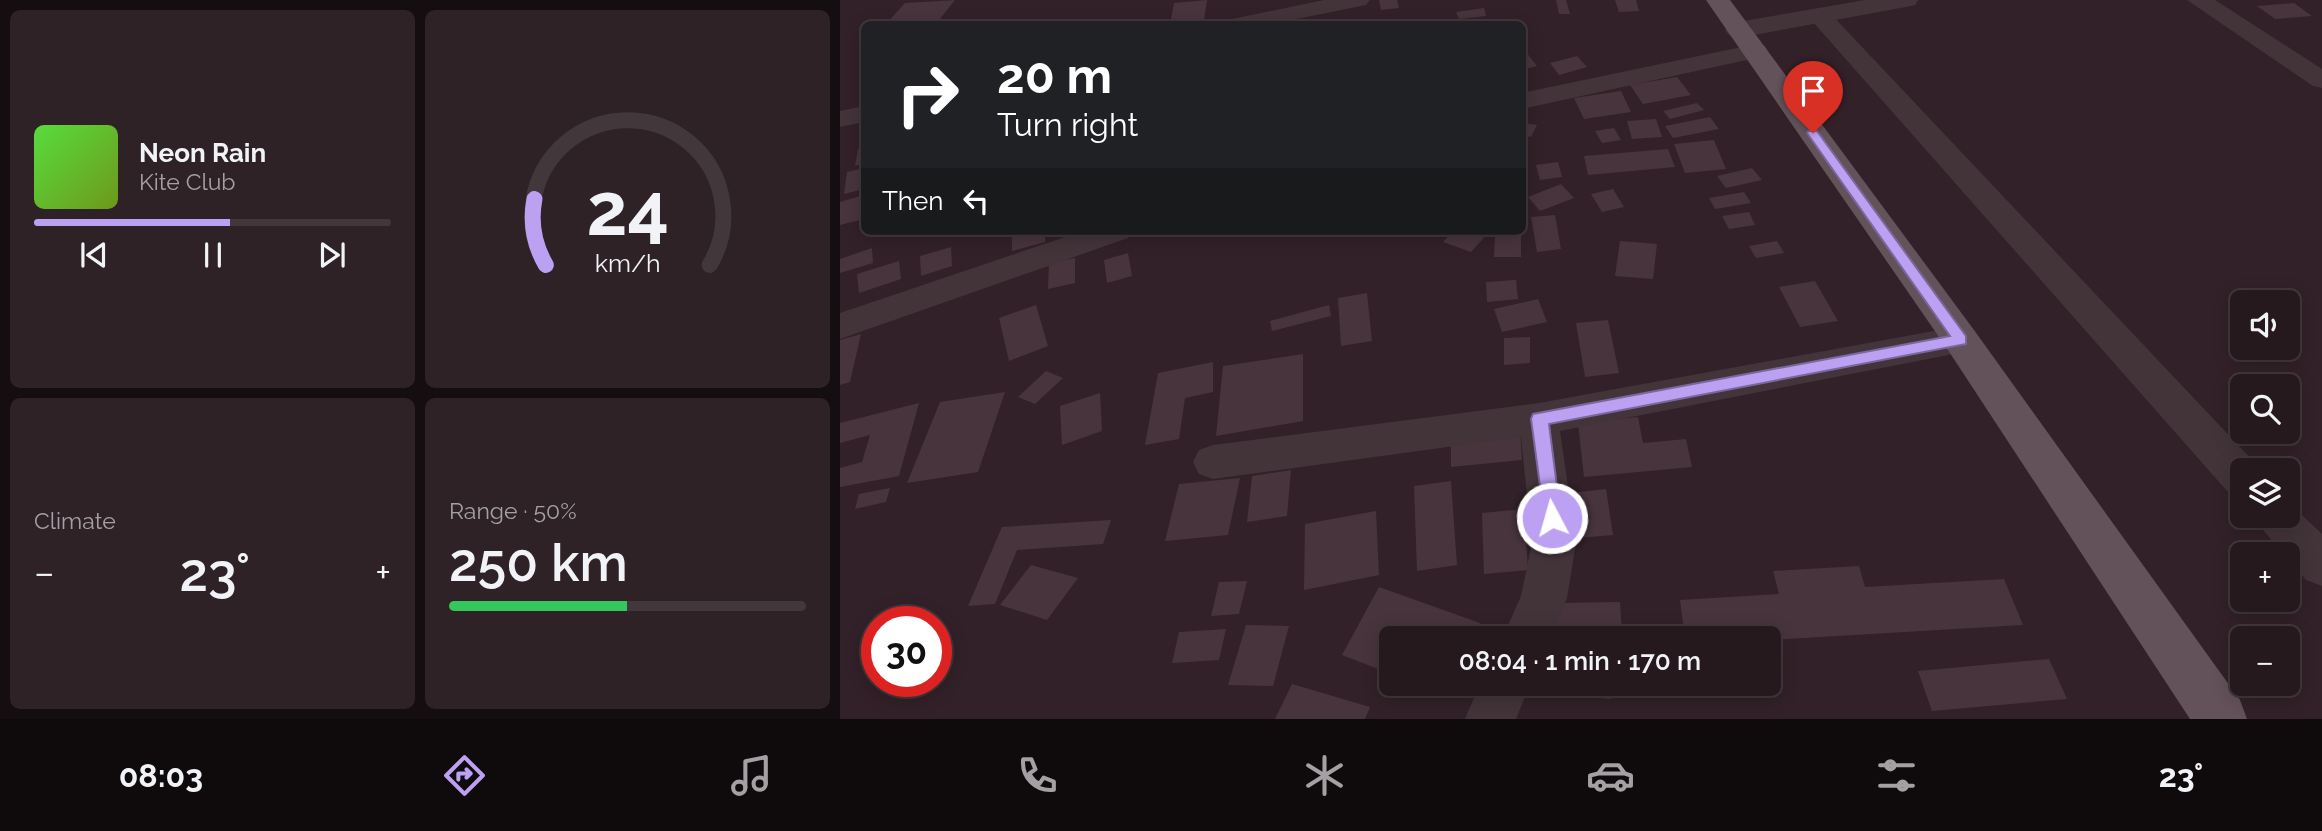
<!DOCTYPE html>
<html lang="en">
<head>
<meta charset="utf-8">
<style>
  :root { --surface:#26191e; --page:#2e2227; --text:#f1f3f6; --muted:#a4a0a4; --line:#42383c; --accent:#bca0f2 }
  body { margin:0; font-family:Raleway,sans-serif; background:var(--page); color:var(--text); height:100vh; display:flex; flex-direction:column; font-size:26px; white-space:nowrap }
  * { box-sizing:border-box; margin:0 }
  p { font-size:23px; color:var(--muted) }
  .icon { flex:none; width:38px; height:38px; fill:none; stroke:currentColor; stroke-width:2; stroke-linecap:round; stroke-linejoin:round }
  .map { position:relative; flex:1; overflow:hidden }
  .sheet { display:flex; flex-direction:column; gap:10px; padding:10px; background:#150e10; width:840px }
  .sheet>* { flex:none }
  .banner { position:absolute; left:21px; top:21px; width:665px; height:214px; border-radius:10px; box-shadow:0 4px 18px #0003,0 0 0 2px var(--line); background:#202124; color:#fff; overflow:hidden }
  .buttons { position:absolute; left:1390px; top:290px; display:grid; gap:14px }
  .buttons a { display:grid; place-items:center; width:70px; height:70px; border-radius:10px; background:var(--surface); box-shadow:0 4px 18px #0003,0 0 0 2px var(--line); font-size:35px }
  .speed { position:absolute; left:21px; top:606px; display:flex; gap:14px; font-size:35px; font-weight:700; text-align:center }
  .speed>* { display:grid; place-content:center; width:91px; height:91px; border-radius:50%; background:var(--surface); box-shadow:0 4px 18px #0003,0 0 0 2px var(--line); line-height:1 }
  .speed .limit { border:10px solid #d22; background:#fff; color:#111 }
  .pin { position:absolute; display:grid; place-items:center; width:60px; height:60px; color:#fff; margin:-72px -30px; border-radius:50% 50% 50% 0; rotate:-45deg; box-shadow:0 0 7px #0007 }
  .pin .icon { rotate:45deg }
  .me { position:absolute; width:77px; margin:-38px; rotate:354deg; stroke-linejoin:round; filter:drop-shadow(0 0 5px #0008) }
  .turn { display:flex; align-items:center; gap:24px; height:147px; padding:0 21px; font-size:32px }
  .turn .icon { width:91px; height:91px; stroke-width:2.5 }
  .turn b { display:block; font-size:49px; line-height:60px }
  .then { display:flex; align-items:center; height:66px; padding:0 21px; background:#0003; gap:14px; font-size:26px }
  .big { font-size:52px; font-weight:600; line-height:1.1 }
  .sheet .card { flex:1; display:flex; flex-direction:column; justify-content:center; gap:10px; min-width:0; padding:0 24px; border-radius:10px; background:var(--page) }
  .sheet .dial { align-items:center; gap:0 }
  .dial svg { height:182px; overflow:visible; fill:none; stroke:var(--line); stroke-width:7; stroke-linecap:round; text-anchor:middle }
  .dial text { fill:var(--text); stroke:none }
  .song { display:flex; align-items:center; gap:21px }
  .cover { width:84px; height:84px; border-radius:10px; background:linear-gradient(135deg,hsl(110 70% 55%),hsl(80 70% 35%)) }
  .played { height:7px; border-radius:4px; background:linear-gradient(90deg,var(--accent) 55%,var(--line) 55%) }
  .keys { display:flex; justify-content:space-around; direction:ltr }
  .heat { display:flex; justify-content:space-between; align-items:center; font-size:38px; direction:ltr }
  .charge { height:10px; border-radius:5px; background:linear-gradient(90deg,#34c759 50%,var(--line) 0) }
  .sheet .tiles { flex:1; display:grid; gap:10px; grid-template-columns:repeat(2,1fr) }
  .trip { position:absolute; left:539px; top:626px; width:402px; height:70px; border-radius:10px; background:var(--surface); box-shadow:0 4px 18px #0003,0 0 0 2px var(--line); font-weight:600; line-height:70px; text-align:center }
  .tab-bar { display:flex; height:112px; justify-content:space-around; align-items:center; background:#0f0a0c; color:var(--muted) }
  .tab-bar .icon { width:49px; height:49px }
  .tab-bar .on { color:var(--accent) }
  .tab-bar b { font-size:32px; color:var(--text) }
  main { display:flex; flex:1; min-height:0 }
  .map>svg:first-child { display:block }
  .building { fill:#48343d }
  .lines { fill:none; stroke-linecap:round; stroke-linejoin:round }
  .minor { fill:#43343a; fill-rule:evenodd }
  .tertiary { fill:#43343a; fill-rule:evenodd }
  .primary { fill:#635259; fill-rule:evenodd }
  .route { fill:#bca0f2; stroke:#7a689d; stroke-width:2 }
</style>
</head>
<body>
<main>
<section class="sheet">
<div class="tiles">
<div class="card">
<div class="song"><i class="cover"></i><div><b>Neon Rain</b><p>Kite Club</p></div></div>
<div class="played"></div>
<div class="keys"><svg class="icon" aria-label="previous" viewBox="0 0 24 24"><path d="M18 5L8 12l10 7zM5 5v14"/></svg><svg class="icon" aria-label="pause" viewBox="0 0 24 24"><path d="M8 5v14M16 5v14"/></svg><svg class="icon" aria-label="next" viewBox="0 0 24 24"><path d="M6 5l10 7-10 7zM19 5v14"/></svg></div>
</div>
<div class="card dial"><svg viewBox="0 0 100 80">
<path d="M14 69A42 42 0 1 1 86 69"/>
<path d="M14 69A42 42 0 0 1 9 40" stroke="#bca0f2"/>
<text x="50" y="56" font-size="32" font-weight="700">24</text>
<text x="50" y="72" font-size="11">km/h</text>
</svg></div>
<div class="card"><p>Climate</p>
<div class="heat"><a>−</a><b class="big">23°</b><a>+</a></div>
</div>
<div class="card"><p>Range · 50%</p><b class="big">250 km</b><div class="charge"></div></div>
</div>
</section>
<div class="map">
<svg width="1482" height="719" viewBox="0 0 1482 719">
  <rect width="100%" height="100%" fill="#322128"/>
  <path class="building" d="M115,0L96,24H46L65,3Z
    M367,0L364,20L330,24L334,3Z
    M539,0H557L559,8L541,10Z
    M716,0H726L730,14H719Z
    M775,0H796L799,11L779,12Z
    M1454,3L1472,16L1435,19L1417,6Z
    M644,8L646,16L619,19L616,12Z
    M686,52L697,66L682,70V53Z
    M737,56L747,67L719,75L710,63Z
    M837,77L851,95L803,104L790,85Z
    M781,91L791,112L744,119L734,98Z
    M857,103L864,110L830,119L823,111Z
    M870,117L879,129L833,138L825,126Z
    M816,119L822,137L792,139L787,121Z
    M682,123L697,125L691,137L682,135Z
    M774,128L781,140L762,143L755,131Z
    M874,140L886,169L845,173L834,144Z
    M24,148V163L15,166L18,149Z
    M828,149L835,167L748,175L744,156Z
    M718,162L722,177L700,180L696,165Z
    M24,168V189L4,194L7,172Z
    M912,168L922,180L886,188L877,176Z
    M721,184L734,198L700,211L688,197Z
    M773,189L784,207L762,212L751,194Z
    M904,192L911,203L875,209L869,198Z
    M24,195V219L0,225V202Z
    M909,212L915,225L889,229L882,216Z
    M715,215L721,249L697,252L691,217Z
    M181,231H205V242L172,251V234Z
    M613,231H650L631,252L603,242Z
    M681,233V257H654L655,234Z
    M780,241L817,244L813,279L775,276Z
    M937,241L944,253L916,258L909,246Z
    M111,247L112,266L81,276L80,256Z
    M32,248L33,263L0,273V259Z
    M288,253L292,276L267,283L264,260Z
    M235,258V283L208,289L209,263Z
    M59,261L61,279L19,293L17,274Z
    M676,280L678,299L647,302L646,282Z
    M975,281L998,321L960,327L939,287Z
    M527,293L532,341L501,346L498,298Z
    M698,299L707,322L662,332L654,309Z
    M196,305L208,346L169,361L159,318Z
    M489,305L491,316L432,331L430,321Z
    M768,320L779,373L745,377L736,323Z
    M21,334L10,382L0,385V340Z
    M690,337V363L664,365V338Z
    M463,354V421L376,436L383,366Z
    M373,362V392L345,398L339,439L305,445L318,373Z
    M206,371L223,378L195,404L178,397Z
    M165,392L138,472L67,483L100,402Z
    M260,393L262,431L222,445L220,406Z
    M79,403L59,476L0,487V468L22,462L30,435L0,443V423Z
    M798,417L803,443L846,439L852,467L744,477L738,423Z
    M680,429L682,460L611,467V435Z
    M451,470L447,516L407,522L412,476Z
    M400,478L388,535L325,541L339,484Z
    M611,481L617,565L577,571L574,486Z
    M50,488L46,502L15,509L19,494Z
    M766,489L773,535L726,539L721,494Z
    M684,509L688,570L644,574L642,513Z
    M536,511L539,575L464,590L465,524Z
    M271,520L263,544L177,550L155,604L128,606L162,527Z
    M191,565L238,578L207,620L160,605Z
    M1019,566L1025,587L1164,579L1183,625L929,640L845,639L840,600L939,594L933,571Z
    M407,581L399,614L371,616L379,582Z
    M539,587L640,623L633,639H551V674L502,655Z
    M780,602L782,631L712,632L713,603Z
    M406,625L449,626L433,686L388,685Z
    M386,629L379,660L332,663L339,632Z
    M1209,659L1227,699L1092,711L1078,671Z
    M452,684L530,707L525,719H435Z
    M580,684H613L608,695Z
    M728,684H772L771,699L727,695Z"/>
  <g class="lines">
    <path class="minor" d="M484,0H530L526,5L432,24H388L392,19Z
      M1347,0H1375L1482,69V88L1473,86Z
      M981,10L989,12L1417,465L1419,471H1402V496L1387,491L973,22L969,17L973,12Z
      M916,44L925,46L928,51L925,56L682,109V93Z
      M24,106V122L0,127V111Z
      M243,231H293L288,238L0,339V313Z
      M1121,326L1134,330L1139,340L1134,350L720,431L736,543L727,598L710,639H662L681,596L692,543L681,437L373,479L359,474L353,462L359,450L373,445L699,403Z
      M1447,501L1482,534V586L1466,580L1422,529L1416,516H1447Z
      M640,684H690L676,719H625Z"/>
    <path class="tertiary" d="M1025,0H1078L1075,5L1066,7L898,38L889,35L885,30L889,25L898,22Z"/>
    <path class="primary" d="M866,0H890L1134,330L1400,700L1407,719H1350L1108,350Z"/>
  </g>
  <path class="route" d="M968,131H977L1126,336V344L709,424L721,518L718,523H705L691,419L693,414L1110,336L967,133Z"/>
</svg>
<div class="buttons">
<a><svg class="icon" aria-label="sound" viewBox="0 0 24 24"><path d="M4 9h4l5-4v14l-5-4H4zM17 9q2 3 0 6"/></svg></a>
<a><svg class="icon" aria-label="search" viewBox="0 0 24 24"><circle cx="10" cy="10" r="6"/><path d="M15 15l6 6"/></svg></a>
<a><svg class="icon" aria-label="layers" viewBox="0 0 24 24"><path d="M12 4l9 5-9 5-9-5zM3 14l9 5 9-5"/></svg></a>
<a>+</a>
<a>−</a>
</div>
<div class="speed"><div class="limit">30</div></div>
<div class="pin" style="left:973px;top:133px;background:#d93025"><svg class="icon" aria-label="arrive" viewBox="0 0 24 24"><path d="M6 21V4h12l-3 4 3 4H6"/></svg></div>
<svg class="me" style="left:712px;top:518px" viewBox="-20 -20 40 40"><circle r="17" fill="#bca0f2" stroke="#fff" stroke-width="3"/><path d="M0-11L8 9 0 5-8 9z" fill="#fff"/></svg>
<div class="trip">08:04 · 1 min · 170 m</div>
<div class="banner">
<div class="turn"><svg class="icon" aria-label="right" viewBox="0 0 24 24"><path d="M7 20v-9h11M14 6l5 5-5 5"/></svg><div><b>20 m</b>Turn right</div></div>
<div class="then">Then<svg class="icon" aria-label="left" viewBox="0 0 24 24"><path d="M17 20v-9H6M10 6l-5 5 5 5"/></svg></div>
</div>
</div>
</main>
<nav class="tab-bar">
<b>08:03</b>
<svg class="icon on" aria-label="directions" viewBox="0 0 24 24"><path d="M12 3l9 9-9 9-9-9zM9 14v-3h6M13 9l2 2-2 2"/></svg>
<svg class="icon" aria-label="music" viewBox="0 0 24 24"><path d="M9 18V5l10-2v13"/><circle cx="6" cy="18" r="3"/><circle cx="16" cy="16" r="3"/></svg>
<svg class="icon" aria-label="phone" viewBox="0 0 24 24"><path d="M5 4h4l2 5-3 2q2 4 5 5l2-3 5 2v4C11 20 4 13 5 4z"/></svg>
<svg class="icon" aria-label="climate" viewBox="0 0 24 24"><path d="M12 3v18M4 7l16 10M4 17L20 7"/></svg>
<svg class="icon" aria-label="car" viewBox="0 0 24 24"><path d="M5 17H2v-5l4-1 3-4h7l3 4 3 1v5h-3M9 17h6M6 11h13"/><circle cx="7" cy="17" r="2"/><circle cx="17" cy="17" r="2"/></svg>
<svg class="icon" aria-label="filters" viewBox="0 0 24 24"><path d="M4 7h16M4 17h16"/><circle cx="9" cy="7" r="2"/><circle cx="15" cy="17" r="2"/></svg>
<b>23°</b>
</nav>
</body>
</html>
